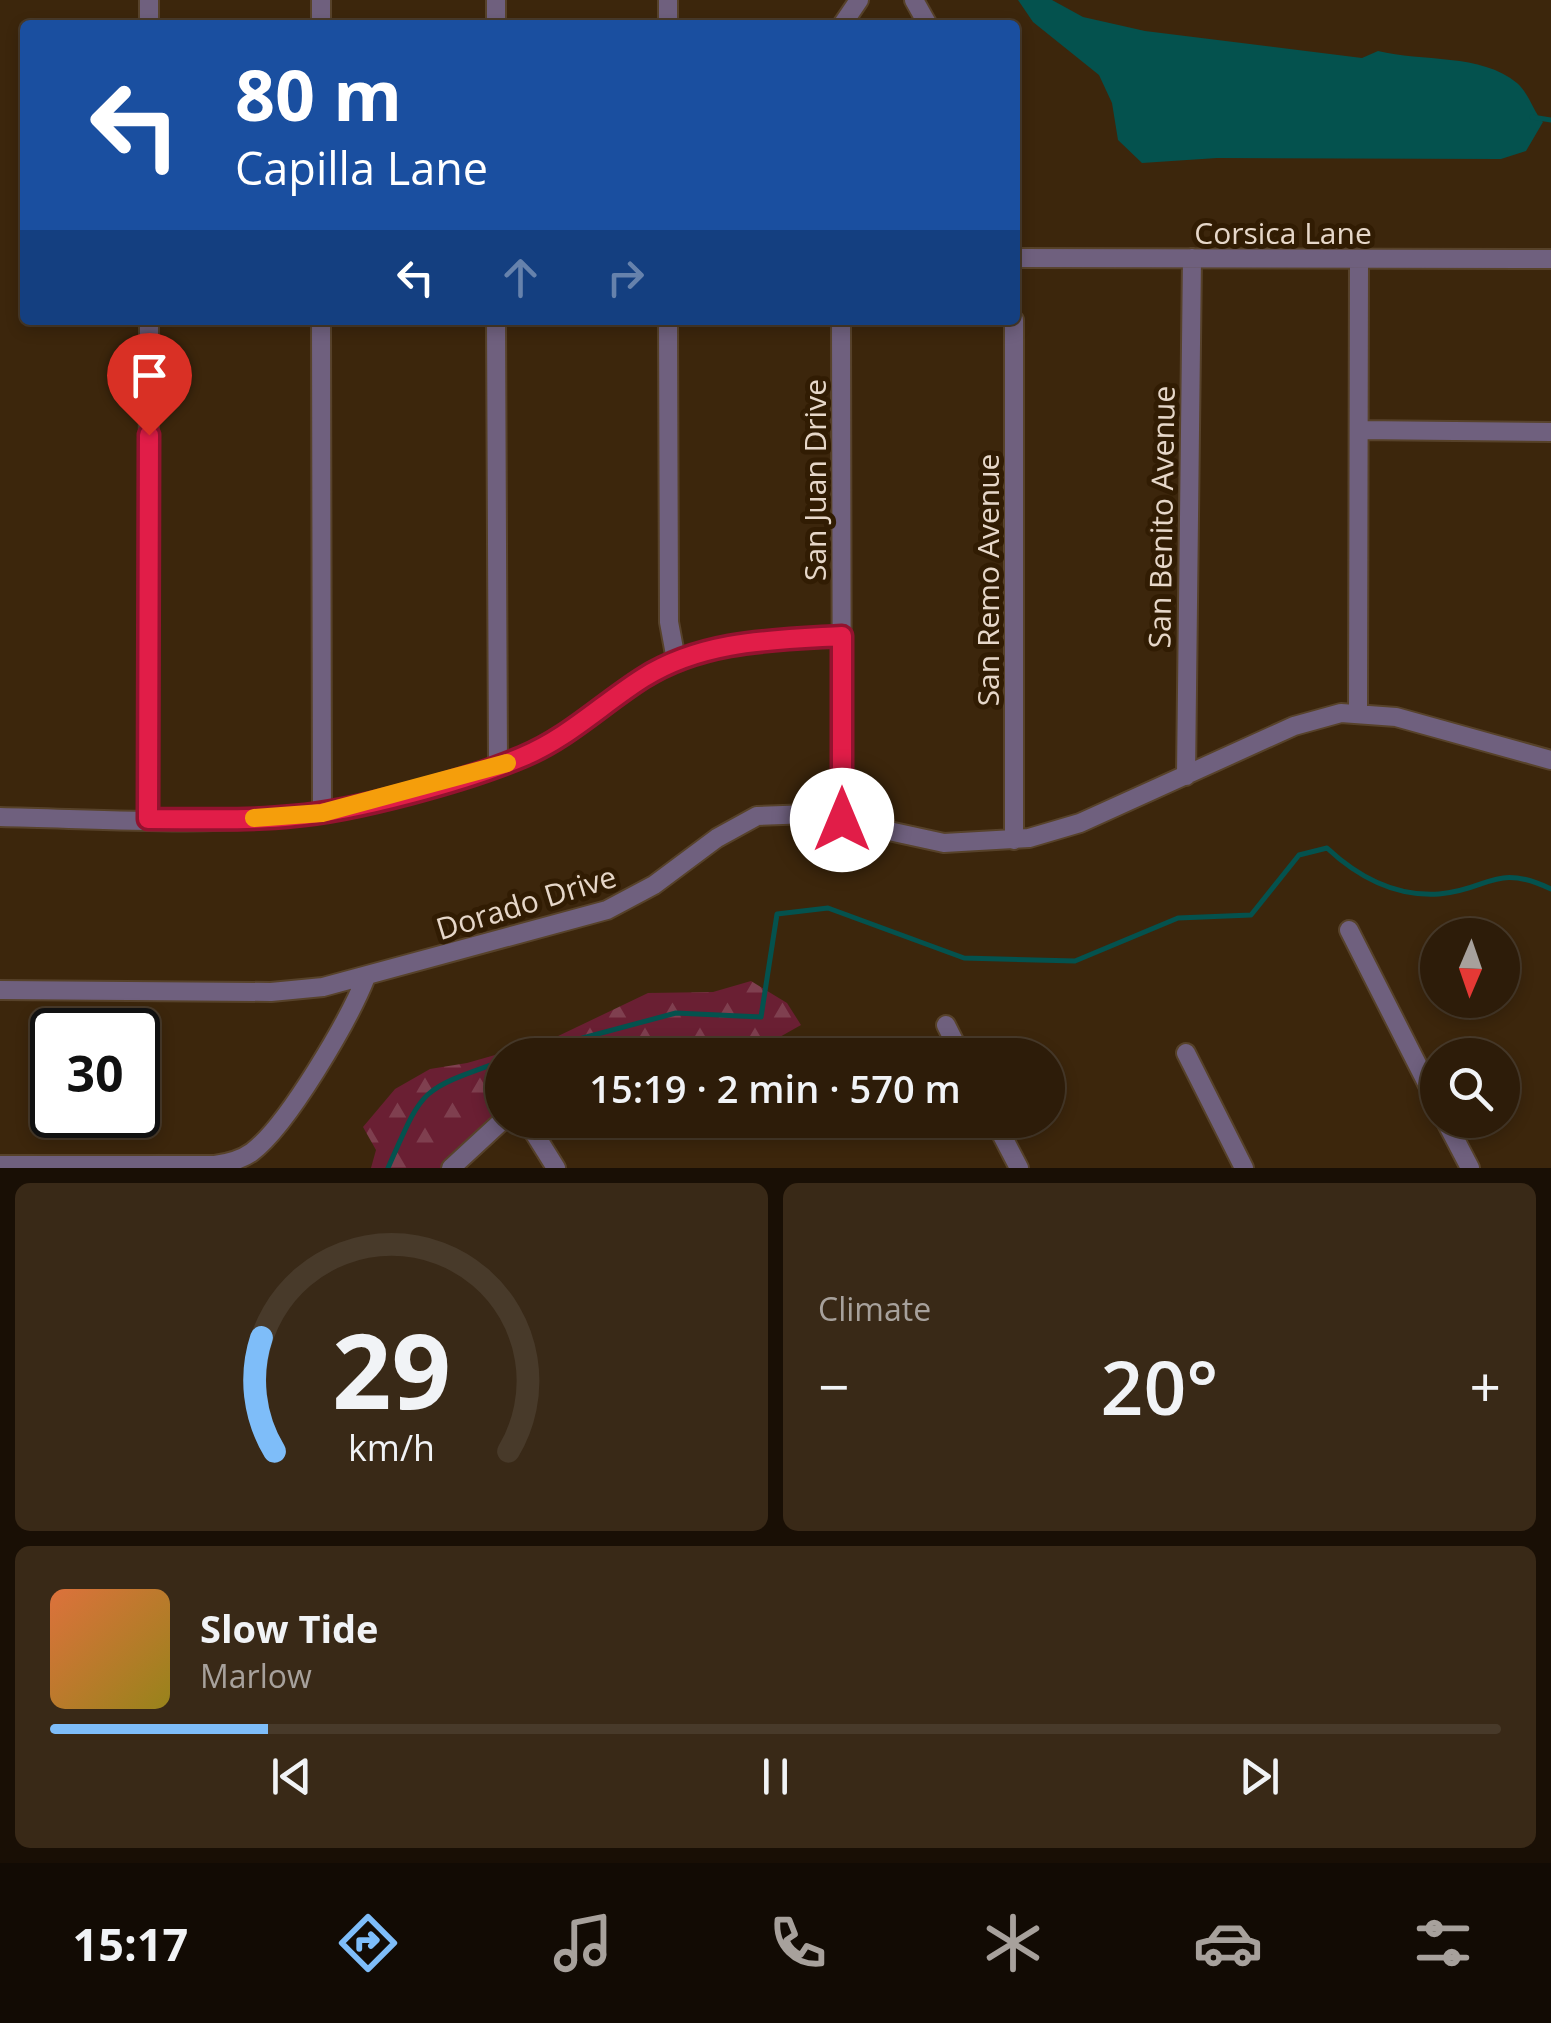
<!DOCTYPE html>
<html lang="en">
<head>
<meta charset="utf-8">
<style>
  :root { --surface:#2d1c09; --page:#392917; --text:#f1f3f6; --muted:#a7a19c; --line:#483a2a; --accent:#7ebdf9 }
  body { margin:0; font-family:"Open Sans",sans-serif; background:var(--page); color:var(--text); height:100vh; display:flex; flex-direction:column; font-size:38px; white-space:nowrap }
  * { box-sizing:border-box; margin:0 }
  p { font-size:32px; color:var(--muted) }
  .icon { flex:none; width:55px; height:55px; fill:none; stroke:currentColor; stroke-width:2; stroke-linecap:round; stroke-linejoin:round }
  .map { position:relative; height:1168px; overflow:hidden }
  .drawer { display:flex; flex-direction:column; gap:15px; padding:15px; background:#190f05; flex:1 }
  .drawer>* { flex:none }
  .hud { position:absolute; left:20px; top:20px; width:1000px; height:305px; border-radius:10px; box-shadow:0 5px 15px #0003,0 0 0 2px var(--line); background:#1a4fa0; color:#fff; overflow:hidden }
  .needle { width:65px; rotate:182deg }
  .controls { position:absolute; left:1420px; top:918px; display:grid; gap:20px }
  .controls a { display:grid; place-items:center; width:100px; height:100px; border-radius:50%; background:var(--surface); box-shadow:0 5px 15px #0003,0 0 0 2px var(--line); font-size:50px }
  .speed { position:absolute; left:30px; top:1008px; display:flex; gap:20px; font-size:50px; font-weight:700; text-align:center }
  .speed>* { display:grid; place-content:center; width:130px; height:130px; border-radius:50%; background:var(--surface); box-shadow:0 5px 15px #0003,0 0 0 2px var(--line); line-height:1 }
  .speed .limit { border:5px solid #111; border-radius:15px; background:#fff; color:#111 }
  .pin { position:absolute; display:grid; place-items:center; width:85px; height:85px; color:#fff; margin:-102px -42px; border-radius:50% 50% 50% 0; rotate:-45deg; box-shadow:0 0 10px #0007 }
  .pin .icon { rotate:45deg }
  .me { position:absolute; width:110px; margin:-55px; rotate:0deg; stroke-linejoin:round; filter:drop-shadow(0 0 8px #0008) }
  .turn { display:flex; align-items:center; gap:35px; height:210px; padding:0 50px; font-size:45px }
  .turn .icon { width:130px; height:130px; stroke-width:2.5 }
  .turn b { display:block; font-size:70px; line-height:85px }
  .lanes { display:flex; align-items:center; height:95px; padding:0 50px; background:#0003; justify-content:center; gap:50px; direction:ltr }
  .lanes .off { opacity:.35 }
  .big { font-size:75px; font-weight:600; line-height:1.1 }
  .drawer .tile { flex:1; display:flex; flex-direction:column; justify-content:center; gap:15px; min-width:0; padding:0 35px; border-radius:15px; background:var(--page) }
  .drawer .dial { align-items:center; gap:0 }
  .dial svg { height:260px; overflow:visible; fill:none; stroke:var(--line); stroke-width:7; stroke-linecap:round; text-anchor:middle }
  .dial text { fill:var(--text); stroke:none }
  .song { display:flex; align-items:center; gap:30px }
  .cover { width:120px; height:120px; border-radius:15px; background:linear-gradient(135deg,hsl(20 70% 55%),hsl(50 70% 35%)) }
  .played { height:10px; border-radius:5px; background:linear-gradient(90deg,var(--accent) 15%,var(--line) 15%) }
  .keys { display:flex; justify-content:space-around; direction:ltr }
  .heat { display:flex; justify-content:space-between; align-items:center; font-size:55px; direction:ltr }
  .drawer .tiles { flex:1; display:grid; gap:15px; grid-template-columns:1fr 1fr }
  .tile:last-child { grid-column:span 2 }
  .trip { position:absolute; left:485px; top:1038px; width:580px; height:100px; border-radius:50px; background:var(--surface); box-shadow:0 5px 15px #0003,0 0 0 2px var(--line); font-weight:600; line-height:100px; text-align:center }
  .menu { display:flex; height:160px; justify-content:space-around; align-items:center; background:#120b04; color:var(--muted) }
  .menu .icon { width:70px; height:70px }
  .menu .on { color:var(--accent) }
  .menu b { font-size:45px; color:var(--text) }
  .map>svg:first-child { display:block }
  .forest { fill:url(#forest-firs) }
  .water { fill:#04524e }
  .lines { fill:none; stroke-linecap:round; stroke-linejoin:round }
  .stream { stroke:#04524e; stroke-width:5 }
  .minor-casing { stroke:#57422a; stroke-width:22 }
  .minor { stroke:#6f607e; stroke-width:18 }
  .route-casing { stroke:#92132f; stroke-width:25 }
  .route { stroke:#e11d48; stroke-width:18 }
  .slow { stroke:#f59e0b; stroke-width:18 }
  .labels { text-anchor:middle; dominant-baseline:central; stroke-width:10; stroke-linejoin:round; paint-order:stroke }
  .street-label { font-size:30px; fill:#e6d7c9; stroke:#311c03 }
</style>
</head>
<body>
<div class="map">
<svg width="1551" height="1168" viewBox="0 0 1551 1168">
  <defs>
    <pattern id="forest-firs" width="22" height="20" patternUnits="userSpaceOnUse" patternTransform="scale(2.5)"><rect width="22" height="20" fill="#6a1f33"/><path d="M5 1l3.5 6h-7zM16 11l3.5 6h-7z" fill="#7f3f4f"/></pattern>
  </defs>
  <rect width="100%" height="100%" fill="#3c260c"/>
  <path class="forest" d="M751,981L787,1003L801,1025L760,1048L734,1055H502V1111L441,1168H371L376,1150L363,1127L395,1089L430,1069L467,1063L554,1038L648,993L713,992Z"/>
  <path class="water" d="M1018,0H1052L1083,17L1145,31L1362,58L1378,51C1422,62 1481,53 1517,83C1530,95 1533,111 1543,122L1526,151L1501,159L1217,158L1142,163L1118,140L1112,103L1099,75L1033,22Z"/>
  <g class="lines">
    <path class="stream" d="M1532,117L1551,120
      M519,1055L676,1013L761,1017L777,914L828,908L964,958L1075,961L1178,918L1251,915L1299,855L1327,848C1358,877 1394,897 1439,894C1490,890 1494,862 1551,889
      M388,1168C424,1087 418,1091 502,1061"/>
    <g class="minor-casing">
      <path id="minor" d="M496,0V25
        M914,0L928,25
        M149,25V0
        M321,25V0
        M668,25V0
        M842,25L859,0
        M1015,258L1551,259
        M321,320L322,813
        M496,320L498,766
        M668,320L669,622L676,660
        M841,320L842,820
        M1014,320V840
        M1359,430L1551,432
        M1358,711L1359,260
        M1186,776L1192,258
        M0,817C100,819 204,827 304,815C369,808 448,784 510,762C562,744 599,706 644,677C704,640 774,639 842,636
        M148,819L149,320
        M1349,930L1438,1105
        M0,990L271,992L323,987L607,910L654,885L717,838L757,816L811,814L944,843L1029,838L1080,823L1294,726L1341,713L1396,717L1551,760
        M946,1025L961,1055
        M1186,1053L1244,1168
        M526,1120L556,1168
        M994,1120L1019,1168
        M1445,1120L1470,1168
        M0,1165H215C229,1163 241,1160 252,1152C288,1125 349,1020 366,977
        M451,1168L503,1120"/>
    </g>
    <use href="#minor" class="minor"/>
  </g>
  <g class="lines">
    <g class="route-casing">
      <path id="route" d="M149,435L148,819C197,819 246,821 294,816C355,811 465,781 522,757C568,738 602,704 643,678C703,640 774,640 842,636V820"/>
    </g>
    <use href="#route" class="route"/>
    <path class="slow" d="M254,818L322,813L507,763"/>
  </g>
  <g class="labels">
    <g class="street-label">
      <text x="1283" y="232">Corsica Lane</text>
      <text transform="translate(814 480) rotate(-90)">San Juan Drive</text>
      <text transform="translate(1161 517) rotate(-89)">San Benito Avenue</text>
      <text transform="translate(987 580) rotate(-90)">San Remo Avenue</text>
      <text transform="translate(526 902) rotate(-17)">Dorado Drive</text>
    </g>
  </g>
</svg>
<div class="controls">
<a><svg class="needle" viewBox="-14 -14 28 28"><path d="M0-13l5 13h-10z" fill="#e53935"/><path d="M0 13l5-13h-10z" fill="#a7a19c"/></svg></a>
<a><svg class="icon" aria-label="search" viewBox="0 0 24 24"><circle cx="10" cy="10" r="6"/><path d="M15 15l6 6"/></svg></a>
</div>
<div class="speed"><div class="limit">30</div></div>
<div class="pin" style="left:149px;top:435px;background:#d93025"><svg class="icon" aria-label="arrive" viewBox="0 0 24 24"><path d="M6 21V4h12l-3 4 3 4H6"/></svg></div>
<svg class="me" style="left:842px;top:820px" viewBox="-20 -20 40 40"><circle r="19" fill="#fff"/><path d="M0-13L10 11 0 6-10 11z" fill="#e11d48"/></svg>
<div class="trip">15:19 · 2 min · 570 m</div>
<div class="hud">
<div class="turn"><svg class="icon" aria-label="left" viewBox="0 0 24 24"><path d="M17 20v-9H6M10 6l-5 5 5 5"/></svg><div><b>80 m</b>Capilla Lane</div></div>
<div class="lanes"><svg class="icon" aria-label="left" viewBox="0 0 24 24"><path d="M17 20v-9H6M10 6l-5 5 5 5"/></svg><svg class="icon off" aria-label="ahead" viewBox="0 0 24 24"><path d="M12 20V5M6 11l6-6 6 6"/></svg><svg class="icon off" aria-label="right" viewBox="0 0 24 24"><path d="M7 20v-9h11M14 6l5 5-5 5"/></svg></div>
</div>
</div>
<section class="drawer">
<div class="tiles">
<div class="tile dial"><svg viewBox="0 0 100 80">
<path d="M14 69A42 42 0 1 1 86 69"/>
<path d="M14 69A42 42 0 0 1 10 34" stroke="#7ebdf9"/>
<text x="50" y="56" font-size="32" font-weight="700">29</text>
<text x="50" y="72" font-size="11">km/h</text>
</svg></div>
<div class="tile"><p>Climate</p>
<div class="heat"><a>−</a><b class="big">20°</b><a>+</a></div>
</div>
<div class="tile">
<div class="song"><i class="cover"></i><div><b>Slow Tide</b><p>Marlow</p></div></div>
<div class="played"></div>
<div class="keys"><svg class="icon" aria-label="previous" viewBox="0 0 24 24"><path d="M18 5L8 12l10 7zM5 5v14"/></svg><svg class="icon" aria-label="pause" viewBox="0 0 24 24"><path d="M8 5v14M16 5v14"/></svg><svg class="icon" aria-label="next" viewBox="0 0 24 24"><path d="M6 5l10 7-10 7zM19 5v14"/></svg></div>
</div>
</div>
</section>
<nav class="menu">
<b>15:17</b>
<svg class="icon on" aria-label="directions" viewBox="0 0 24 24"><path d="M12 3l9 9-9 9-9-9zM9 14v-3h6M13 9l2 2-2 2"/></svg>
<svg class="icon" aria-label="music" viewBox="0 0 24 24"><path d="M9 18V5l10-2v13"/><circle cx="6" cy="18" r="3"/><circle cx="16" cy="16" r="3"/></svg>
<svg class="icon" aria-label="phone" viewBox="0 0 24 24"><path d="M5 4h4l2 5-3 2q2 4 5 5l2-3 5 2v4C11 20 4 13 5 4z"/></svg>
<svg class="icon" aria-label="climate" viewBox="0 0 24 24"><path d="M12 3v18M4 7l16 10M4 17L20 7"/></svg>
<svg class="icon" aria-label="car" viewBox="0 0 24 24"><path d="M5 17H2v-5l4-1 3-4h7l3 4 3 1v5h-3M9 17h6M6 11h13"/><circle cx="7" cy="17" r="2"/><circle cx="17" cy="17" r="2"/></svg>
<svg class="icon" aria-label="filters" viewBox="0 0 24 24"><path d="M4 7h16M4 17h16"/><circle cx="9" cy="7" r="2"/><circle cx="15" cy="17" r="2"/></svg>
</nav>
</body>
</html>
